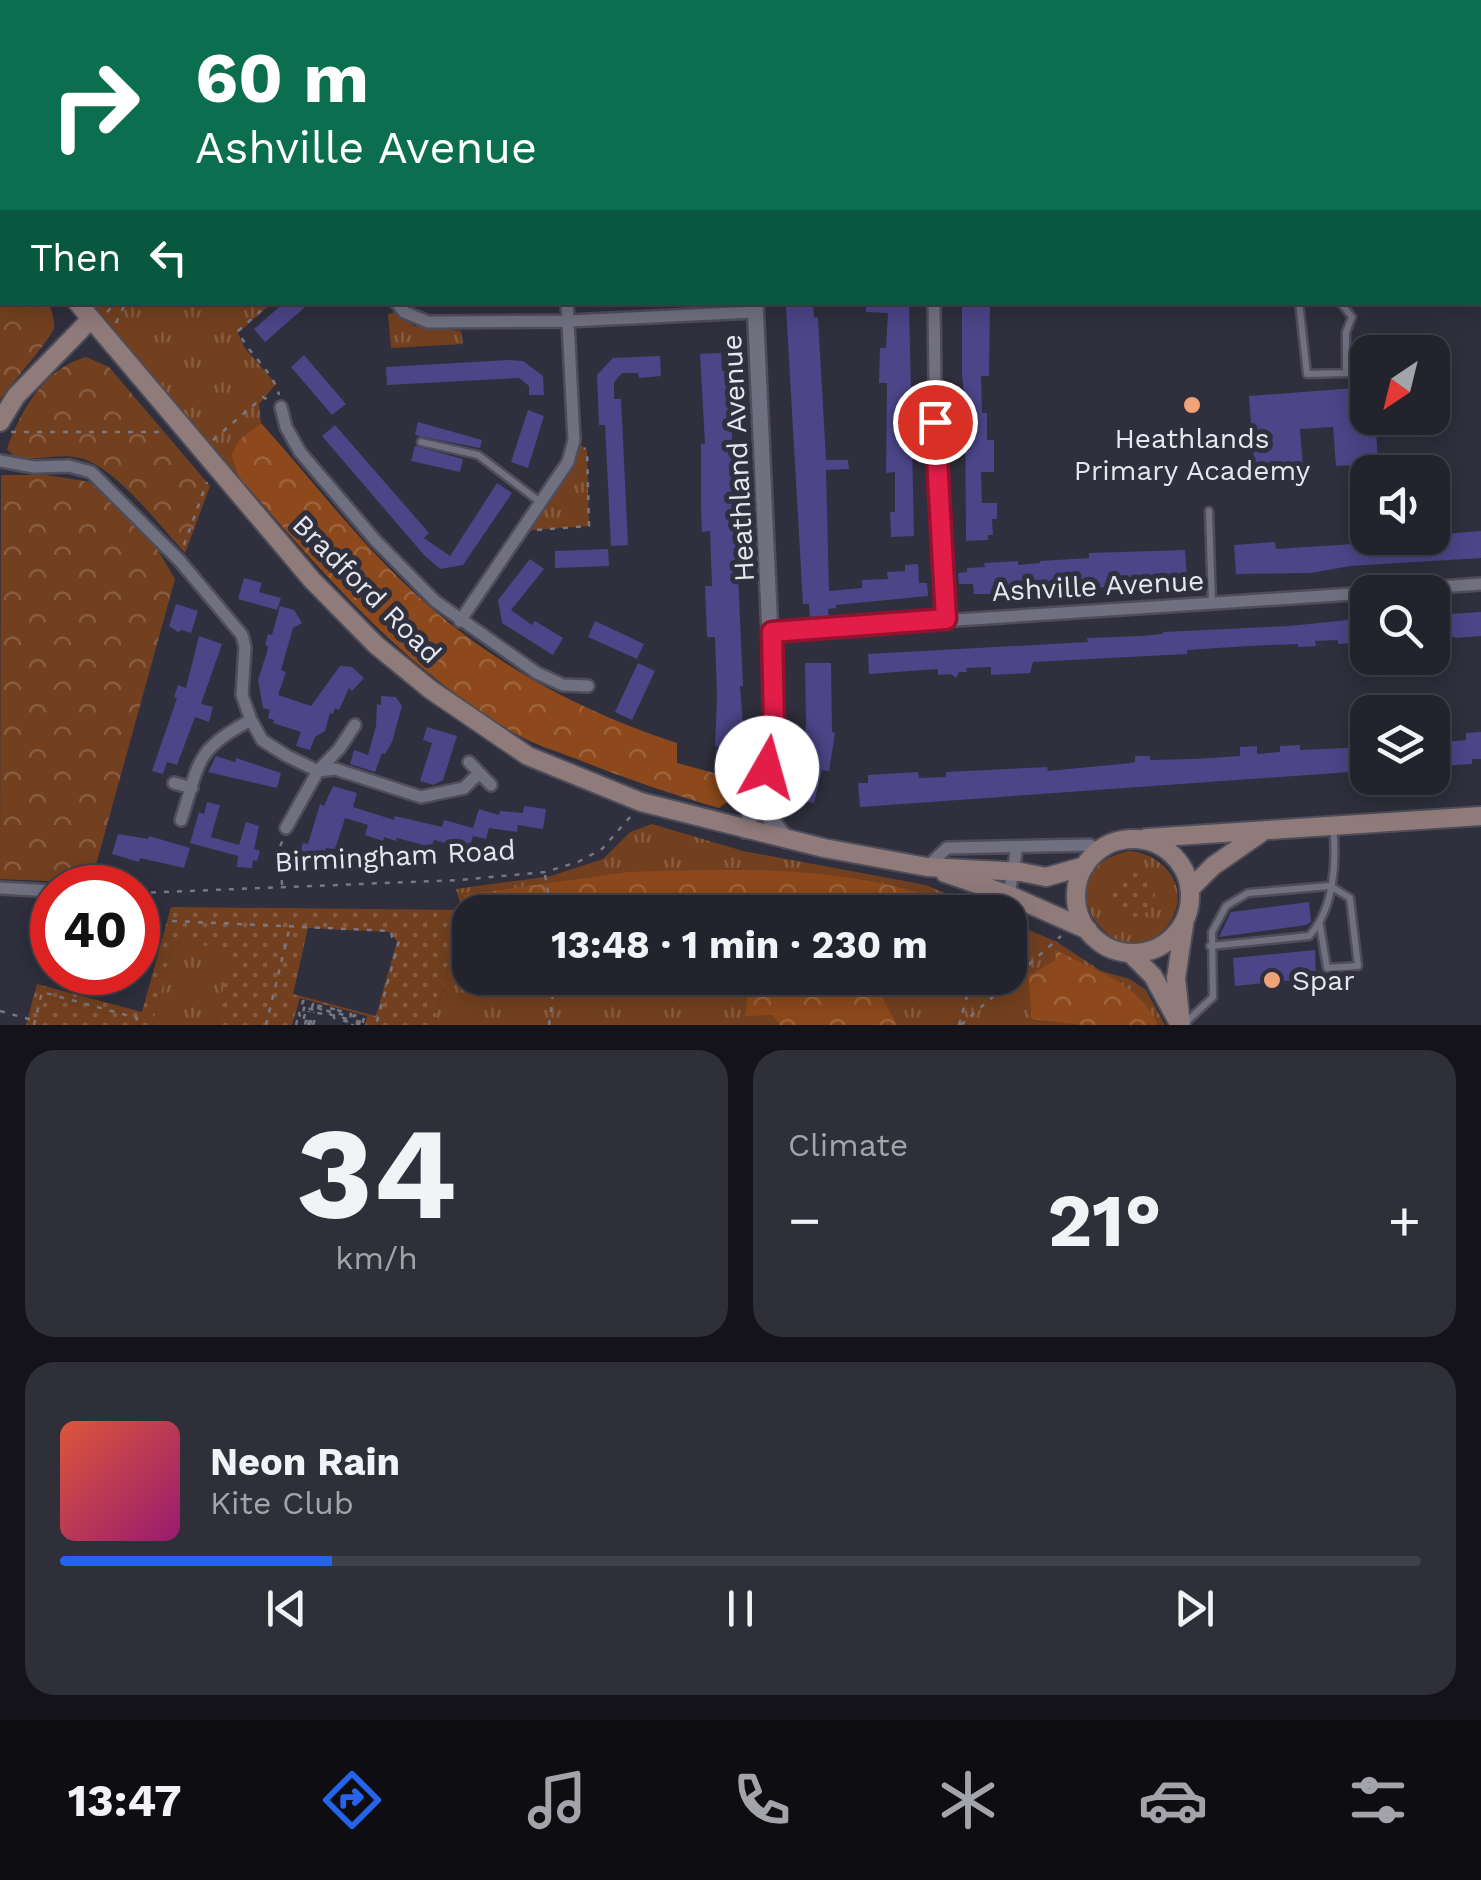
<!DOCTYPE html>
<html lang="en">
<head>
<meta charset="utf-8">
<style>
  :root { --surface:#23232e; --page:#2f2f3a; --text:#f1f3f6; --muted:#a3a4aa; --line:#40404a; --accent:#2563eb }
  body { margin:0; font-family:"Work Sans",sans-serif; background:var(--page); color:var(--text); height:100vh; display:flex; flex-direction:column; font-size:38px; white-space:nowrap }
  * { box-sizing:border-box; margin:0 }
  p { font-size:32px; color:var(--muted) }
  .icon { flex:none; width:55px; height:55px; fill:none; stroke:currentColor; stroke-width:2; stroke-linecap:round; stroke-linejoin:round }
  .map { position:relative; height:1025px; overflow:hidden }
  .drawer { display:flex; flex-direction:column; gap:25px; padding:25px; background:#131319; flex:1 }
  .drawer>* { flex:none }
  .guide { position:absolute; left:0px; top:0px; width:1482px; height:305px; box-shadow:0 5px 25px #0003,0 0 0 2px var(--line); background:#0b6e4f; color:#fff; overflow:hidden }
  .needle { width:65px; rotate:215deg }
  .buttons { position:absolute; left:1350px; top:335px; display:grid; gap:20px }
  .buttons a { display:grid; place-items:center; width:100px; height:100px; border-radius:20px; background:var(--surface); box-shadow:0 5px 25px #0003,0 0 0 2px var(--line); font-size:50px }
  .speed { position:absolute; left:30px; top:865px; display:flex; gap:20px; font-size:50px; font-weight:700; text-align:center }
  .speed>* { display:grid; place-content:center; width:130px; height:130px; border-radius:50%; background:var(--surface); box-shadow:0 5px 25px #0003,0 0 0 2px var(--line); line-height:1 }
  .speed .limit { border:15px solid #d22; background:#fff; color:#111 }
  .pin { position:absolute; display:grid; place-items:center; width:85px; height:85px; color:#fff; margin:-42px; border:5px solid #fff; border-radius:50%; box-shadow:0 2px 10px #0007 }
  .me { position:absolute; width:110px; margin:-55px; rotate:7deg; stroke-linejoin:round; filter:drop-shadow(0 0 8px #0008) }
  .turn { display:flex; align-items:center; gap:35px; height:210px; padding:0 30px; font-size:45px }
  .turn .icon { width:130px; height:130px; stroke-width:2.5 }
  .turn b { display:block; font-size:70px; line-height:85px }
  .then { display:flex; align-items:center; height:95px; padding:0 30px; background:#0003; gap:20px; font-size:38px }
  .big { font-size:75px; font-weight:700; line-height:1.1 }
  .drawer .tile { flex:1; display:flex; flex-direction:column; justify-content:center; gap:15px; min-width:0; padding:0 35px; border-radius:30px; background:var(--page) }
  .drawer .dial { align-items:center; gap:0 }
  .dial b { font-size:130px; line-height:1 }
  .song { display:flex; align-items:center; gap:30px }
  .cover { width:120px; height:120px; border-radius:15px; background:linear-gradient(135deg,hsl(10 70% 55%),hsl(320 70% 35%)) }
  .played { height:10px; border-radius:5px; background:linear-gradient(90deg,var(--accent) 20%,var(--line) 20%) }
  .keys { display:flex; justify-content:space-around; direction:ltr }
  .heat { display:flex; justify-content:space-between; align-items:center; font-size:55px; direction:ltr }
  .drawer .tiles { flex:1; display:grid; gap:25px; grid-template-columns:1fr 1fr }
  .tile:last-child { grid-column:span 2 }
  .trip { position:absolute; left:452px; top:895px; width:575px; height:100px; border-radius:30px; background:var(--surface); box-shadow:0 5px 25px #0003,0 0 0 2px var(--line); font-weight:700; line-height:100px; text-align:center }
  .menu { display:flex; height:160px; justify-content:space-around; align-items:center; background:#0e0e12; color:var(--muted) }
  .menu .icon { width:70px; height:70px }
  .menu .selected { color:var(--accent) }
  .menu b { font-size:45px; color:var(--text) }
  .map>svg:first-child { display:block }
  .grass { fill:url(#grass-tufts) }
  .forest { fill:url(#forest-crowns) }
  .park { fill:url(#park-crowns) }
  .garden { fill:url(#garden-dots); fill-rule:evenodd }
  .building { fill:#4c4588 }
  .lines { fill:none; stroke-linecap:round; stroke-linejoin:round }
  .service-casing { stroke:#4e4d59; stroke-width:11 }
  .minor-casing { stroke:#4e4d59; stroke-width:16 }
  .tertiary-casing { stroke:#4e4d59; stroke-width:20 }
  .secondary-casing { stroke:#4e4d59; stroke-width:22 }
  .path { stroke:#787884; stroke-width:2.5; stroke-dasharray:5 8; stroke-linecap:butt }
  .service { stroke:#707081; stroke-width:6 }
  .minor { stroke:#707081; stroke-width:11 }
  .tertiary { stroke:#707081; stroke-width:15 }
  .secondary { stroke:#907b7b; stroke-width:18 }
  .route-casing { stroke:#92132f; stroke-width:25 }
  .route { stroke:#e11d48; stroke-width:18 }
  .poi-dot { fill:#efa376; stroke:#2f2f3d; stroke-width:4 }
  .labels { text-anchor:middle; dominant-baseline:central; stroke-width:10; stroke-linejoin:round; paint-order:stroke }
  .poi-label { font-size:28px; fill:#e6e6ef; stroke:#2f2f3d }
  .street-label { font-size:28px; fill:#e6e6ef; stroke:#2f2f3d }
</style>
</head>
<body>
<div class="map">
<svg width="1481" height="1025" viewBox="0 0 1481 1025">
  <defs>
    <pattern id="grass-tufts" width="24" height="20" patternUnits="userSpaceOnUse" patternTransform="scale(2.5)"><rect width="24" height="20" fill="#73401f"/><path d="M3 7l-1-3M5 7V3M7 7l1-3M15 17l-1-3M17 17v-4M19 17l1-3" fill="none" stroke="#875c40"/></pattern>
    <pattern id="forest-crowns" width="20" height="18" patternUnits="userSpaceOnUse" patternTransform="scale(2.5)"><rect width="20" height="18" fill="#8d491b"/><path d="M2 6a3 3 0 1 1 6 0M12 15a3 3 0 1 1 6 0" fill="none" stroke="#9d633c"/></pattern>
    <pattern id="park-crowns" width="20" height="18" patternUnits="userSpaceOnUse" patternTransform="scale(2.5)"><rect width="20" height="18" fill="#73401f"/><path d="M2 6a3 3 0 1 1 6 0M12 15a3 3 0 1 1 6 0" fill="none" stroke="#875c40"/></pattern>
    <pattern id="garden-dots" width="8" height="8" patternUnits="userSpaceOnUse" patternTransform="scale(2.5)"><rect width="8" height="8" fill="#73401f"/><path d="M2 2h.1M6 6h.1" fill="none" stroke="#875c40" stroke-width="1.8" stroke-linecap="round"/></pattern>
  </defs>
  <rect width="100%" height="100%" fill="#2f2f3d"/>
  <path class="grass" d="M88,303H272L238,333L244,347L276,384L259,404L261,423L239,440L231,455L238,476Z
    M395,312L414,326L461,331L463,344L391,348L388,314Z
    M574,440L587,450L589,526L521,531L568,462Z
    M652,824L743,851L926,885L989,912H470V978H1010V922L1057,942L1101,971L1130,979L1146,990L1165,1025H434L462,910L456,889L551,876L603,859L630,832Z
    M1129,851C1164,854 1192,887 1170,922C1124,993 1031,872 1129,851Z
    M174,942L233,949L215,1025H152Z"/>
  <path class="forest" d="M261,423C313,481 362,546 420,598C494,665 582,712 677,743V763L744,781L738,794L719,808C670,794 622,777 574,758C556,751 535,745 518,735C404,670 323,573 238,476L231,455L239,440Z
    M629,872C744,869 863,863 969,912H470V949L459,948L467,920L464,895Z
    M1055,950C1094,970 1139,983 1158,1025H1083L1032,1019L1028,976L1056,960Z
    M743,978H872L897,1025H780L772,1015L745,1016L748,993Z"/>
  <path class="park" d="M0,238L2,302L49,303C51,310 55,320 54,327C54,336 9,386 0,400Z
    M86,357L109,367L210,486L185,553C159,525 117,468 80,458C58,453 37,461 16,458L7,449C20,411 45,368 86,357Z
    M1,475H47L90,482L156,547L175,579L91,883L0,879Z"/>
  <path class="garden" d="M1111 895a22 22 0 1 1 44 0a22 22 0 1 1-44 0Z
    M171,907L462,910L434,1025H365L367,1016L300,998L292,1025H215L232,949L174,942L152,1025H26L37,984L142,1012ZM308,928L389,932L397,941L376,1016L293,994Z"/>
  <path class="building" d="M285,302H311L265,342L254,329Z
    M795,302H813L814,317L818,318L826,460H848L849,469L826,470L829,591L862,588V580L888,579L887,572L905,571V565L918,564L919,583H927L928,596L836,605V608L828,609L829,618L810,619L809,604H803L786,307H795Z
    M866,302H909L914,536L891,537L890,512H895V472L886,473L887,383H879L880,348H886L888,313L866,312Z
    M965,302H990L989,376H981L982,413H987V440H994V472H981L982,503H997V519H992L993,535H988V540L966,541L965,402L962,375V305Z
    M721,353L722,371H727L730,393L743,686H740L743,724L740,751L737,765L732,764L731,771L715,768L719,747L715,746L717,697L715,637H707L705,586H712L710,531L702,532L701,510V444H705L700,354Z
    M304,355L346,404L332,415L291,367Z
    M660,356L661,376L639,378L638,373H622L614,382V399H621L628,545L611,546L605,425H599L597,375L613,358Z
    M508,360L523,361L543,376L544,395H529V386L519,378L387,385L386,367Z
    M1368,387V418H1375L1378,461L1372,462L1373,471L1355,472L1354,465L1336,466L1333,427L1300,429L1303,468L1278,470V479L1263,480L1262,471L1255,472L1249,396Z
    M528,410L544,416L528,468L511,462Z
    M418,422L482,440L480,448L418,436L415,434Z
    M335,425L429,533L424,538L450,556L497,483L512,493L463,565L440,569L424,555L322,436Z
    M415,446L463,459L460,472L411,461Z
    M1481,531V558L1350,566L1311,573L1236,574L1234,545L1275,542L1276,549L1353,544L1354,549L1383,547L1382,539L1414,538V545L1446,543L1445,534Z
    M608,549L609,566L555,568V551Z
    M1185,550L1187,577L1172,578V583L991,594H974L973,584H959L958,573L967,572V568L985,567L984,563L1018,561V565L1040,563V561L1089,558V553Z
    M530,559L544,569L511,610L532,625L535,621L563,638L553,655L502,623L498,600Z
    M244,578L262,583L259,592L281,598L277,610L238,599Z
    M176,604L198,611L191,633L182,630L178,632L169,626Z
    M280,606L294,610L302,623L293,628L281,670L286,672L278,695L311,706L340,666L352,667L364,678L352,691L349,688L339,710L335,708L333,714L330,713L325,731L315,737L310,750L296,746L301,732L273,723L274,720L268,718L270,710L263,708L258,680L267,652L268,646L265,645L268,634L272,635Z
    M1481,612V636L1457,638L1451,636L1450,632L1432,633V615Z
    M1368,618V642L1338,644V640L1315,641L1316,646L1298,647V644L1248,646L1187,650V654L1033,662L1030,673L991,675V667L966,668L967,672H959L956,678L951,674L938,675V669L869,674L868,654L1088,642L1087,638L1143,636L1163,634V632L1289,626Z
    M595,621L644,644L637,659L588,637Z
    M199,636L222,644L201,704L213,707L209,722L195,717L177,765L167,762L163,774L152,771L177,698L174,697L178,685L186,688Z
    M638,663L655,671L632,720L615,712Z
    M805,663H831L832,732L835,733L829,771L822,770L814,803L799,800L806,768L802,767L806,723Z
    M381,696L396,697L402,706L392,742L385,754L382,753L375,772L350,764L354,750L368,755L376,726L377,704L381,705Z
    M427,727L457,736L443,780L434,785L420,781L432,743L423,740Z
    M1481,732V759H1472V764L1440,766V762H1432V743L1466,740V733Z
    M1300,745V750L1367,747L1368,766L1363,767V771L860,807L858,783H868V775L918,772L919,778L946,777V772L1047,767L1048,771L1131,763L1135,762V756H1150V760L1193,759L1240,756V747L1257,746V754L1280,752V746Z
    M216,756L235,762L236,758L281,773L277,788L208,772Z
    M333,786L357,793L353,807L394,820L395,816L442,827L444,820L473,828L479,809L499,815L500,811L523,813L524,806L546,809L543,829L518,825L517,832L489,828L486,839L473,836L470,846L456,842L455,846L434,840L431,847L397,838L396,841L384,837L383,841L365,835L368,825L345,818L335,849L326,848L322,865L314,868L297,863L303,843L308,844L320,804L324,806Z
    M207,802L220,805L211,837L239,845L246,822L259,826L254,849L260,851L257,861L253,860L252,868L237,867L238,856L190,843L199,812L204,814Z
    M118,834L148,839L149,836L190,848L184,868L140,858L139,862L112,854Z
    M1309,902L1311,922L1306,925L1219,937L1231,912Z
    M1315,950L1316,978L1235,986L1233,958Z"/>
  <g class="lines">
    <g class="service-casing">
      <path id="service" d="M1299,302L1307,374L1346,373V332L1352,317L1340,302
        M421,442L478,455L540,502
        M1209,511L1212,604
        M1210,946L1309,936C1334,910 1337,861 1333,827
        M1184,1024L1213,997L1212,932L1226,906L1248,893L1330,886L1350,898L1358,966L1327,968L1320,925"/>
    </g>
    <g class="minor-casing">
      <path id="minor" d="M134,0L136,2
        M1446,0L1449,2
        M412,2L414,0
        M595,2L596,0
        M1480,28L1481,29
        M0,104L2,107
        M396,302L404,312L428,322L569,321L755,312
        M934,302L936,461L946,619
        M281,407L286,427L300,452L375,540L435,601L537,673L563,685L588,686
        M0,461L34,467L69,466L91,472L179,560L242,635L245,647L242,695L251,720L262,740L287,756L318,771L335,769L421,797L464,788L478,774
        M1371,592L1481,584
        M460,621L568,462L574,440L567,302
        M772,632L1368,593
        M469,762L491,785
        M174,783L192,788
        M181,820C200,762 194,750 251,720
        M286,828L318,771L339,749L355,725
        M927,867L947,848L1090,845L1099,850
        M0,888L52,891
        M1009,895L1017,847"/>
    </g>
    <g class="tertiary-casing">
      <path id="tertiary" d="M1168,0L1171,2
        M793,2L794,0
        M1480,261L1481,262
        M762,789L771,820L787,840
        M745,830L762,789L774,723L755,302"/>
    </g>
    <g class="secondary-casing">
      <path id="secondary" d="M0,209L2,212
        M77,302L312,580L376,645L431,690L528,756L641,802L824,848L927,867L1021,872L1046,877L1085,866
        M0,422L16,396L91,319
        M1146,838L1481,816
        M1076 896a57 57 0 1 1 114 0a57 57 0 1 1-114 0Z
        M945,873L1009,895L1088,930
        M1190,889L1213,866L1265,830
        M1130,953L1153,976L1177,1020
        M1181,1025L1176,978L1184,925"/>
    </g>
    <path class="path" d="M912,0L918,2
      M0,175L2,173
      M271,302L238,331C248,354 274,372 279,395
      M107,312L117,302
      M116,323L126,302
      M11,432H163
      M213,440L263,397L268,400
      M537,530L589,526L587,450L584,448
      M184,545L207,482
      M545,875L552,912
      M282,885L280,847L283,839
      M138,893L460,880L545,872L578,862L602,849L631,816
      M172,921L391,931L392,937L399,941L376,1025
      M337,1010L351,1014L350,1019L357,1021V1025
      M0,1011L32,1020
      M305,1014L302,1024H305L309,1011
      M34,1025L42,992L137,1018L135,1025
      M266,1025L290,926
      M296,1025L298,1017L301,1018L299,1014L303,1001L313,1004L312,1007L305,1005L303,1012L307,1008L314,1010L315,1005L334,1009L333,1012L348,1016L347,1019L334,1015V1018L349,1022L348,1025
      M308,1025L311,1012
      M310,1025L314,1012
      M313,1025L317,1013L332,1015L318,1008L331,1012
      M351,1025H354
      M359,1025L360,1020L353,1018L354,1015L364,1018L362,1025
      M549,1025L555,978
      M959,1025L972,978
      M961,1025L1061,936"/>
    <use href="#service" class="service"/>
    <use href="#minor" class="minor"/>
    <use href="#tertiary" class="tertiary"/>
    <use href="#secondary" class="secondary"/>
  </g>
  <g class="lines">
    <g class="route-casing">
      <path id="route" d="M767,768L774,723L772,632L946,619L935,422"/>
    </g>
    <use href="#route" class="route"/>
  </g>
  <g class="poi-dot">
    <circle cx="1192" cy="405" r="10"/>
    <circle cx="1272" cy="980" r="10"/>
  </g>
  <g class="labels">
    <g class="poi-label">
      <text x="1192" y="438">Heathlands<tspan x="1192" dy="32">Primary Academy</tspan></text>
      <text x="1292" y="980" text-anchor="start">Spar</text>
    </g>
    <g class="street-label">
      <text transform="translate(738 458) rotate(-93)">Heathland Avenue</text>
      <text transform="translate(1098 586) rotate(-3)">Ashville Avenue</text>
      <text transform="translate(367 589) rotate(45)">Bradford Road</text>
      <text transform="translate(395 856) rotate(-3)">Birmingham Road</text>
    </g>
  </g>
</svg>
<div class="buttons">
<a><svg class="needle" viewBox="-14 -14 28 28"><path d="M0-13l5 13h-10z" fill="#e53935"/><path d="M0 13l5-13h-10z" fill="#a3a4aa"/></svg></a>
<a><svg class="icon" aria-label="sound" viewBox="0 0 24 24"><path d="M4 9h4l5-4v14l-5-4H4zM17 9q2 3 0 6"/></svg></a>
<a><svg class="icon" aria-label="search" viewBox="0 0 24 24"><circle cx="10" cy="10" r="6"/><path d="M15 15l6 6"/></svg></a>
<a><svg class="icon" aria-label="layers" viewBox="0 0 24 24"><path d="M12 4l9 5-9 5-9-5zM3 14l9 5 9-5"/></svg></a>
</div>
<div class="speed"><div class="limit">40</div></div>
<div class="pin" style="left:935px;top:422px;background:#d93025"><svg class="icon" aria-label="arrive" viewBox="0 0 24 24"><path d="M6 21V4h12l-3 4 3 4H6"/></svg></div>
<svg class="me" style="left:767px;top:768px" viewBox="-20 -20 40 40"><circle r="19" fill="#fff"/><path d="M0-13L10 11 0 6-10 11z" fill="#e11d48"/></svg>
<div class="trip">13:48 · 1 min · 230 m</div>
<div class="guide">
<div class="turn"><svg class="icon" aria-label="right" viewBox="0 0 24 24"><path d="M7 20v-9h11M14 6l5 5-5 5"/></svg><div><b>60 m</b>Ashville Avenue</div></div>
<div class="then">Then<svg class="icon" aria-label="left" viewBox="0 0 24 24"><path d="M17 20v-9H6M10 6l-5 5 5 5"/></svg></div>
</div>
</div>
<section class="drawer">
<div class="tiles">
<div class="tile dial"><b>34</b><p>km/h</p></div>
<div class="tile"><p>Climate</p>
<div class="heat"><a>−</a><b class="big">21°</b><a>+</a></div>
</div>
<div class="tile">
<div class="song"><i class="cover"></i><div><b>Neon Rain</b><p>Kite Club</p></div></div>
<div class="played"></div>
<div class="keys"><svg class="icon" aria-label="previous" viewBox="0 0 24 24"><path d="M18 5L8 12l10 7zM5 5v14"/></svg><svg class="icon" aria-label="pause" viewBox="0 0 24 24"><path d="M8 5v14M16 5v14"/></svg><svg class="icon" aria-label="next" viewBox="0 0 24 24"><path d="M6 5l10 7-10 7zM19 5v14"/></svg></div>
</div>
</div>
</section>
<nav class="menu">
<b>13:47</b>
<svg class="icon selected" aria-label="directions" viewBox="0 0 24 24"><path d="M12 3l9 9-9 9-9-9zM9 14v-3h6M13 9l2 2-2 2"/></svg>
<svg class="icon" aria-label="music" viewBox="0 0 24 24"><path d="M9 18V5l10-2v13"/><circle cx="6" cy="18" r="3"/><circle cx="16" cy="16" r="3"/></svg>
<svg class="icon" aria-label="phone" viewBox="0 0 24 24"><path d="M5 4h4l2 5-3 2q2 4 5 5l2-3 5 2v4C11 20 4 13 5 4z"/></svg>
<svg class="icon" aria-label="climate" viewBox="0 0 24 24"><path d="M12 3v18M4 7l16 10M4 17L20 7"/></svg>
<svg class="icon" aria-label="car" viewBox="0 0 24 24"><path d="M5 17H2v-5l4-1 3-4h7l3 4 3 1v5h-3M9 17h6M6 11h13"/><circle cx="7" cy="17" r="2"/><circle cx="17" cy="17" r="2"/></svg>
<svg class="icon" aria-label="filters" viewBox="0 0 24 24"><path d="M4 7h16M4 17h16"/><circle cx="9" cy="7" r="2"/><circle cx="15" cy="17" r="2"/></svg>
</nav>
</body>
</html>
